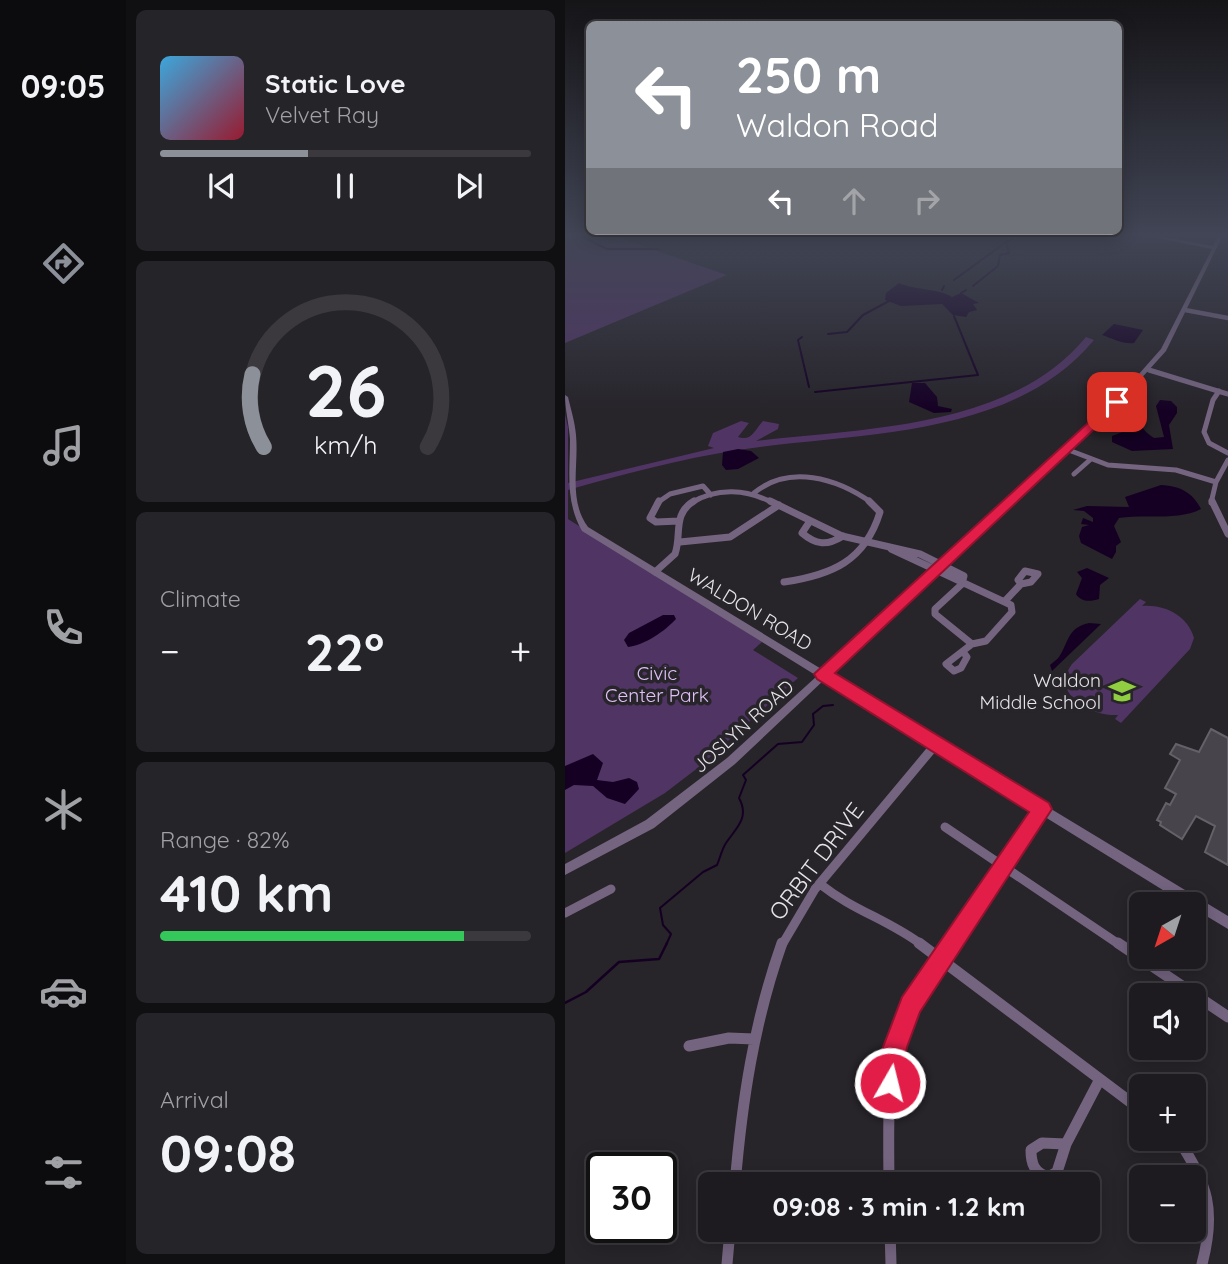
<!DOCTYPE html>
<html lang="en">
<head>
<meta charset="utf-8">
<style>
  :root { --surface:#1d1b20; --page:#252429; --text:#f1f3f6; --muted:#a0a1a5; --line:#3b393e; --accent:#8c9099 }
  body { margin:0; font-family:Quicksand,sans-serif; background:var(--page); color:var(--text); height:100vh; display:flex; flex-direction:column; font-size:26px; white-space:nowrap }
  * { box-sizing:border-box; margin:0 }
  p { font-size:23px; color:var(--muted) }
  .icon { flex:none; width:38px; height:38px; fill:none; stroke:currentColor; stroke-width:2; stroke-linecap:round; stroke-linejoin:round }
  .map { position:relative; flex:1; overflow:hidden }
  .side { display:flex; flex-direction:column; gap:10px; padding:10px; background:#100f12; width:439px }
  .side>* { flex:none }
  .guide { position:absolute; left:21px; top:21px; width:536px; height:214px; border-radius:10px; box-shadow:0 4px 18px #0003,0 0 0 2px var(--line); background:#8c9099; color:#fff; overflow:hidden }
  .needle { width:46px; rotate:219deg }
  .fabs { position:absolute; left:564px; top:892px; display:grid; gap:14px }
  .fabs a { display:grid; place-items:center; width:77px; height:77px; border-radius:10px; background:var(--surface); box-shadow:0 4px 18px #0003,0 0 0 2px var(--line); font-size:35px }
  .speed { position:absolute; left:21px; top:1152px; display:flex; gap:14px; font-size:35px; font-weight:700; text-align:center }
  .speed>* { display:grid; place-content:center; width:91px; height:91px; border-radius:50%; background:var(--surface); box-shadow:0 4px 18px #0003,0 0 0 2px var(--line); line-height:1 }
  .speed .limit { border:4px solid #111; border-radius:10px; background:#fff; color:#111 }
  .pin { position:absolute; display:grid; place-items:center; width:60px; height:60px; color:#fff; margin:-30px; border-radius:14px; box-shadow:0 4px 10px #0006 }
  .me { position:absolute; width:77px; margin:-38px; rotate:8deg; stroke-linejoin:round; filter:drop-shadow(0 0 5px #0008) }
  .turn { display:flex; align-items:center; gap:24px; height:147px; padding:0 35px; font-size:32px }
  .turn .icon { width:91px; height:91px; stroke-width:2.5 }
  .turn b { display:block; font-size:49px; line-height:60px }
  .lanes { display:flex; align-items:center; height:66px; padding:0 35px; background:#0003; justify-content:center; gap:35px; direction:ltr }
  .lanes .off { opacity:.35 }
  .big { font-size:52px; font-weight:800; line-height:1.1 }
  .side .tile { flex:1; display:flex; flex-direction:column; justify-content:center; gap:10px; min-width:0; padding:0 24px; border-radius:10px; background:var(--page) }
  .side .dial { align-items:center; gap:0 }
  .dial svg { height:182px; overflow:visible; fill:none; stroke:var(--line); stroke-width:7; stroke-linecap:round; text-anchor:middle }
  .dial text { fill:var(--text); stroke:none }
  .song { display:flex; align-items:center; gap:21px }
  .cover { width:84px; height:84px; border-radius:10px; background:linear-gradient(135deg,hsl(200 70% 55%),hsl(350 70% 35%)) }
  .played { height:7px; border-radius:4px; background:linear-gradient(90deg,var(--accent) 40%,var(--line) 40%) }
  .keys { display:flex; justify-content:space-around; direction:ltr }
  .heat { display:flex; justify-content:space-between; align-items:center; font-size:38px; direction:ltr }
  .charge { height:10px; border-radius:5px; background:linear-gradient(90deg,#34c759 82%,var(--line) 0) }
  .trip { position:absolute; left:133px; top:1172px; width:402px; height:70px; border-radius:10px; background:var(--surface); box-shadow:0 4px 18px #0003,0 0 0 2px var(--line); font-weight:800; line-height:70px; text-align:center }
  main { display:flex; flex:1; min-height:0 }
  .tabs { display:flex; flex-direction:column; width:126px; justify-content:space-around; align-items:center; background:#0c0b0d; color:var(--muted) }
  .tabs .icon { width:49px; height:49px }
  .tabs .current { color:var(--accent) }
  .tabs b { font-size:32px; color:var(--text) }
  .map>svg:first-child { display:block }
  .green { fill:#503464 }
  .water { fill:#150024 }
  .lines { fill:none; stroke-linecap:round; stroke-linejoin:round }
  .stream-far1 { stroke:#150024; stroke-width:2 }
  .stream { stroke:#150024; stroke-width:2.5 }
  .building { fill:#48444b; stroke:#646168; stroke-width:2 }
  .minor-far4 { stroke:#746480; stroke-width:4.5 }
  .minor-far3 { stroke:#746480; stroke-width:5 }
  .minor-far2 { stroke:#746480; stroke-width:7 }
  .minor-far1 { stroke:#746480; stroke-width:9 }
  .minor { stroke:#746480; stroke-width:11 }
  .tertiary { fill:#746480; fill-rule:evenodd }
  .route { fill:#e11d48; stroke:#92132f; stroke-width:2 }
  .labels { text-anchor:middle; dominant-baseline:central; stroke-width:7; stroke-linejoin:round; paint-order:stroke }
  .street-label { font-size:19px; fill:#e6e4e8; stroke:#27242a }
  .park-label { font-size:19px; fill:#e0c1f7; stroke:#27242a }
  .poi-label { font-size:19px; fill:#e6e4e8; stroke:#27242a; text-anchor:end }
  .near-street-label { font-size:23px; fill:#e6e4e8; stroke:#27242a }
</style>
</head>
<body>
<main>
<nav class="tabs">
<b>09:05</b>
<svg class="icon current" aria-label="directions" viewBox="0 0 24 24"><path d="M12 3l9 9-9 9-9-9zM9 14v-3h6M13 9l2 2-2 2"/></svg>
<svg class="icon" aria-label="music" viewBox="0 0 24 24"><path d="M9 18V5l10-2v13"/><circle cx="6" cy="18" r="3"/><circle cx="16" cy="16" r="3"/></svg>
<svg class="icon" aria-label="phone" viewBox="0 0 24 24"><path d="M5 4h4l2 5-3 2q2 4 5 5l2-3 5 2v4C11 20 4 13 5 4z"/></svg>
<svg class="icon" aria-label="climate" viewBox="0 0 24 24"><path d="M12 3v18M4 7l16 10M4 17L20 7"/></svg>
<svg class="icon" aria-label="car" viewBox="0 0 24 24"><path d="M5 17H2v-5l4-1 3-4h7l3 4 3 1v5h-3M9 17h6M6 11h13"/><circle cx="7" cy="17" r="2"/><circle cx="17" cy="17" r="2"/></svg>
<svg class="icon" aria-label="filters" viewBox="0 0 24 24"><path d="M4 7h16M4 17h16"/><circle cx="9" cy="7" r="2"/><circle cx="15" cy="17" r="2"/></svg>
</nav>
<section class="side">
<div class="tile">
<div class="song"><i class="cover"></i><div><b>Static Love</b><p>Velvet Ray</p></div></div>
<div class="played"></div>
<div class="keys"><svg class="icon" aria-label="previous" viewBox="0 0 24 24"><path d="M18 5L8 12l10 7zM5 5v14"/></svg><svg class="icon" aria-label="pause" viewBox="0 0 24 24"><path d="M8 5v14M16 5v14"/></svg><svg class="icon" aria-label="next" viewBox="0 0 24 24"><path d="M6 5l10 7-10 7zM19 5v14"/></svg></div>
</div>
<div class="tile dial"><svg viewBox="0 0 100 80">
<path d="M14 69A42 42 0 1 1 86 69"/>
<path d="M14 69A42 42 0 0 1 9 37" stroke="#8c9099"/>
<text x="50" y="56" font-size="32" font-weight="700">26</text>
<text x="50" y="72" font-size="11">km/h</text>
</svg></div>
<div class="tile"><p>Climate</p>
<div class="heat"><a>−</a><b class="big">22°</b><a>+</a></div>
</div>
<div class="tile"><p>Range · 82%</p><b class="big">410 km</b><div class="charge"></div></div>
<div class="tile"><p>Arrival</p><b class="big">09:08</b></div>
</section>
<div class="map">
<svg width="663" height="1264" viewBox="0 0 663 1264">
  <rect width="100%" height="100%" fill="#27242a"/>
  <path class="green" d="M0,235H46L162,275L0,343Z
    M521,337L529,340C446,440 291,432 173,450C115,459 59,474 3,490V519L197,642L188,650L233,678L134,767L100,793L0,853V414L3,427V483L149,448L143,446L148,433L176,421L184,423L173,437C187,442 190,429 198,421L214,424L213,429L191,441C300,428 445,429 521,337Z
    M575,599L581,602L577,606C600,604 623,616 629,638L625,649L556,723L550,719L553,715C527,717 484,694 507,664Z"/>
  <path class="water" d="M334,283C352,291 374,288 387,297L396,293L414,303L408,304L412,310L404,312L401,317L388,315L377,304L336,306L320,300L321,293Z
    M549,324L578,330L569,343C560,345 546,338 537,335Z
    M347,383H360L372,397L373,406L387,409L386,412L369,413L344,402Z
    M595,400L606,401L612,407V413L604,425L608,449L567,451L547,442V436L563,430L557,415L562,408L569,412C577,424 574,428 589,438L599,437L591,406Z
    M173,449L186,451L194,458L173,469L161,470L157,465L158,452Z
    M596,485C616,486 628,493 636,509C613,521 580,514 554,518L549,526L556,542L551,546V552L547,559L516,543L514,536L517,527L524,525L516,524L518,518L528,522V518L519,511L508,510L522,506L564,507L560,497Z
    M522,568L544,578L535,585L534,599C525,602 516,602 511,594L517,578L512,572Z
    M98,615H109L111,619C100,631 80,645 63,647L59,640L64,633Z
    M524,623L536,624L487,671L485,665C488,662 492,660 494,657C504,642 502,628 524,623Z
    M28,754L38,763L32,780L48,782L64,778L72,782L74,789L60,804L42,798L28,786L9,785L0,790V766Z"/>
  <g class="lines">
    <path class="stream-far1" d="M14,235L42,249H94
      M389,280L441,242L456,235
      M408,286L433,266L435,255L444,253L441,242
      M377,290L379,286
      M396,293L401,290
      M263,334L282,332L298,315L324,301
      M237,337L233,340L244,387
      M250,392L413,375L389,316
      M101,945L106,934L98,925L95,908L138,872L152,865C155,858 157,849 161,843C171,828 185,818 174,798L181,780L178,775L213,744L237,742L249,725L248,714L258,706L268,705"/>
    <path class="stream" d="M0,1003L21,992L54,962L94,959L102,943"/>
  </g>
  <path class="building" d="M646,729L663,738V865L640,852L650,826L631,816L617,839L595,825L596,822L592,820L601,803L605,805L611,794L600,788L615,760L605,754L611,744L634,752Z"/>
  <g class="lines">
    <path class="minor-far4" d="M620,310L663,318"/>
    <path class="minor-far3" d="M584,370L663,394
      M654,391L648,400L639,432L644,443L663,453
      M501,449L543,465L611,470L651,482
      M509,474L526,459
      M189,493C224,464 272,478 307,503
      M92,503L105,494L138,486L146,495
      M126,503C152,487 182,489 208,503
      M646,503L651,482L663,460"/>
    <path class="minor-far2" d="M94,501L85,518L91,522L114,521
      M205,501L277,536L355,554L399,576L397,584
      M647,501L663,534
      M245,521L237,533C251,545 262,546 278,536
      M115,542L165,537L214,505
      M326,549L446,605L447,612L421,641L407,644L381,664L389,671L396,668L402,657L399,653
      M460,571L473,574L466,582L456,584L453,580Z
      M90,572L110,554C117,535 107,514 129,501
      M219,582C267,575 300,561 315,512L304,501
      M397,584L370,609V614L407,644
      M440,601L456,584"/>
    <path class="minor-far1" d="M380,827L555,945
      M255,884C289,911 324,920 357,945
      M0,913L46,889
      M217,945L250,889L371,744
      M385,945L477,809"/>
    <path class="minor" d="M354,943L576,1110
      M553,943L663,1017
      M124,1046L164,1038L189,1039
      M613,1139C643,1184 651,1211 637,1264
      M477,1143L501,1144L492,1172L483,1177C469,1172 466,1164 466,1150Z
      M501,1144L535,1079
      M170,1185C177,1101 189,1022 217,943
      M324,1185C323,1073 320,1038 386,943
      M325,1230L326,1264
      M162,1264L165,1230"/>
    <path class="tertiary" d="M578,235H588L648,246L654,235H658L601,351L554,403L265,675L663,916V929L628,908V905H622L259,680L170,764L89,828L0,875V864L81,820L162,758L252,676L17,531C0,501 5,473 5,439C4,424 0,410 0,395L3,397C6,410 10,422 11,435C14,466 3,500 23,527L258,670L550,401L596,349L647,249Z"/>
  </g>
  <linearGradient id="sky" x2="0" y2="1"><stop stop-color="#151417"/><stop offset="0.57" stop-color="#414555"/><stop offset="1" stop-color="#414555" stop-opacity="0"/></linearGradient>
  <rect width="663" height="412" fill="url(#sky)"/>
  <path class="route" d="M548,400L558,402L270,673L484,803L487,809L355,1012L342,1047L334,1092L325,1096L316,1092L312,1083L318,1047L337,997L464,812L252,679L249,674Z"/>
  <defs>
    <g id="school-bare" transform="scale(2.1)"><path d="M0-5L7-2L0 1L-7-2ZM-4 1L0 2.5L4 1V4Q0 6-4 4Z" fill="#90cd41" stroke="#27242a" stroke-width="2.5" paint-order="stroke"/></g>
  </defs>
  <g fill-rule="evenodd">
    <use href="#school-bare" x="557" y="691"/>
  </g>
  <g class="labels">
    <g class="street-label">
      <text transform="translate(185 609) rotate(31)">WALDON ROAD</text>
      <text transform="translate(178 726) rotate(-42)">JOSLYN ROAD</text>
    </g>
    <g class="park-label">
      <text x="92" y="673">Civic<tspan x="92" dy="22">Center Park</tspan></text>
    </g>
    <g class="poi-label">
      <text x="536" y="680">Waldon<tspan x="536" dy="22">Middle School</tspan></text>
    </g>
    <g class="near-street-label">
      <text transform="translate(251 861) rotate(-53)">ORBIT DRIVE</text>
    </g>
  </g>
</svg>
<div class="fabs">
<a><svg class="needle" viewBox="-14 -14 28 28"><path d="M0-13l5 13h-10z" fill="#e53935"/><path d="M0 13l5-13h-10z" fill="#a0a1a5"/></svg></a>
<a><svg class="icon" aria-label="sound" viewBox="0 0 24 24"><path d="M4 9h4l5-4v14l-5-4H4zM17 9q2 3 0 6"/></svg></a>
<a>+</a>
<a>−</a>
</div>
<div class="speed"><div class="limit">30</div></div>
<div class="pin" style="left:552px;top:402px;background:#d93025"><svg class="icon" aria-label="arrive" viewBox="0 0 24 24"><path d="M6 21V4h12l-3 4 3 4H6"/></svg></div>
<svg class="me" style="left:325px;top:1083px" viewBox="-20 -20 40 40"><circle r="17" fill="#e11d48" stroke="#fff" stroke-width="3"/><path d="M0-11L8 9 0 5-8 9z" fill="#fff"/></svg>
<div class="trip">09:08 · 3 min · 1.2 km</div>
<div class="guide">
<div class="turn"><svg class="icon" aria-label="left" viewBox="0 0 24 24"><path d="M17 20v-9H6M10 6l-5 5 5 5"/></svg><div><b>250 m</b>Waldon Road</div></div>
<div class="lanes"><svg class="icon" aria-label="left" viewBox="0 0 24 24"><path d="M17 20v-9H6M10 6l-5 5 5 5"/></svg><svg class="icon off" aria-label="ahead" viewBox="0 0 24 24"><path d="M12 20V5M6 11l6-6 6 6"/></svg><svg class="icon off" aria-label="right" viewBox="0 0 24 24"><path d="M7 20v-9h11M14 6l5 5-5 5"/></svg></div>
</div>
</div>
</main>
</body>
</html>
